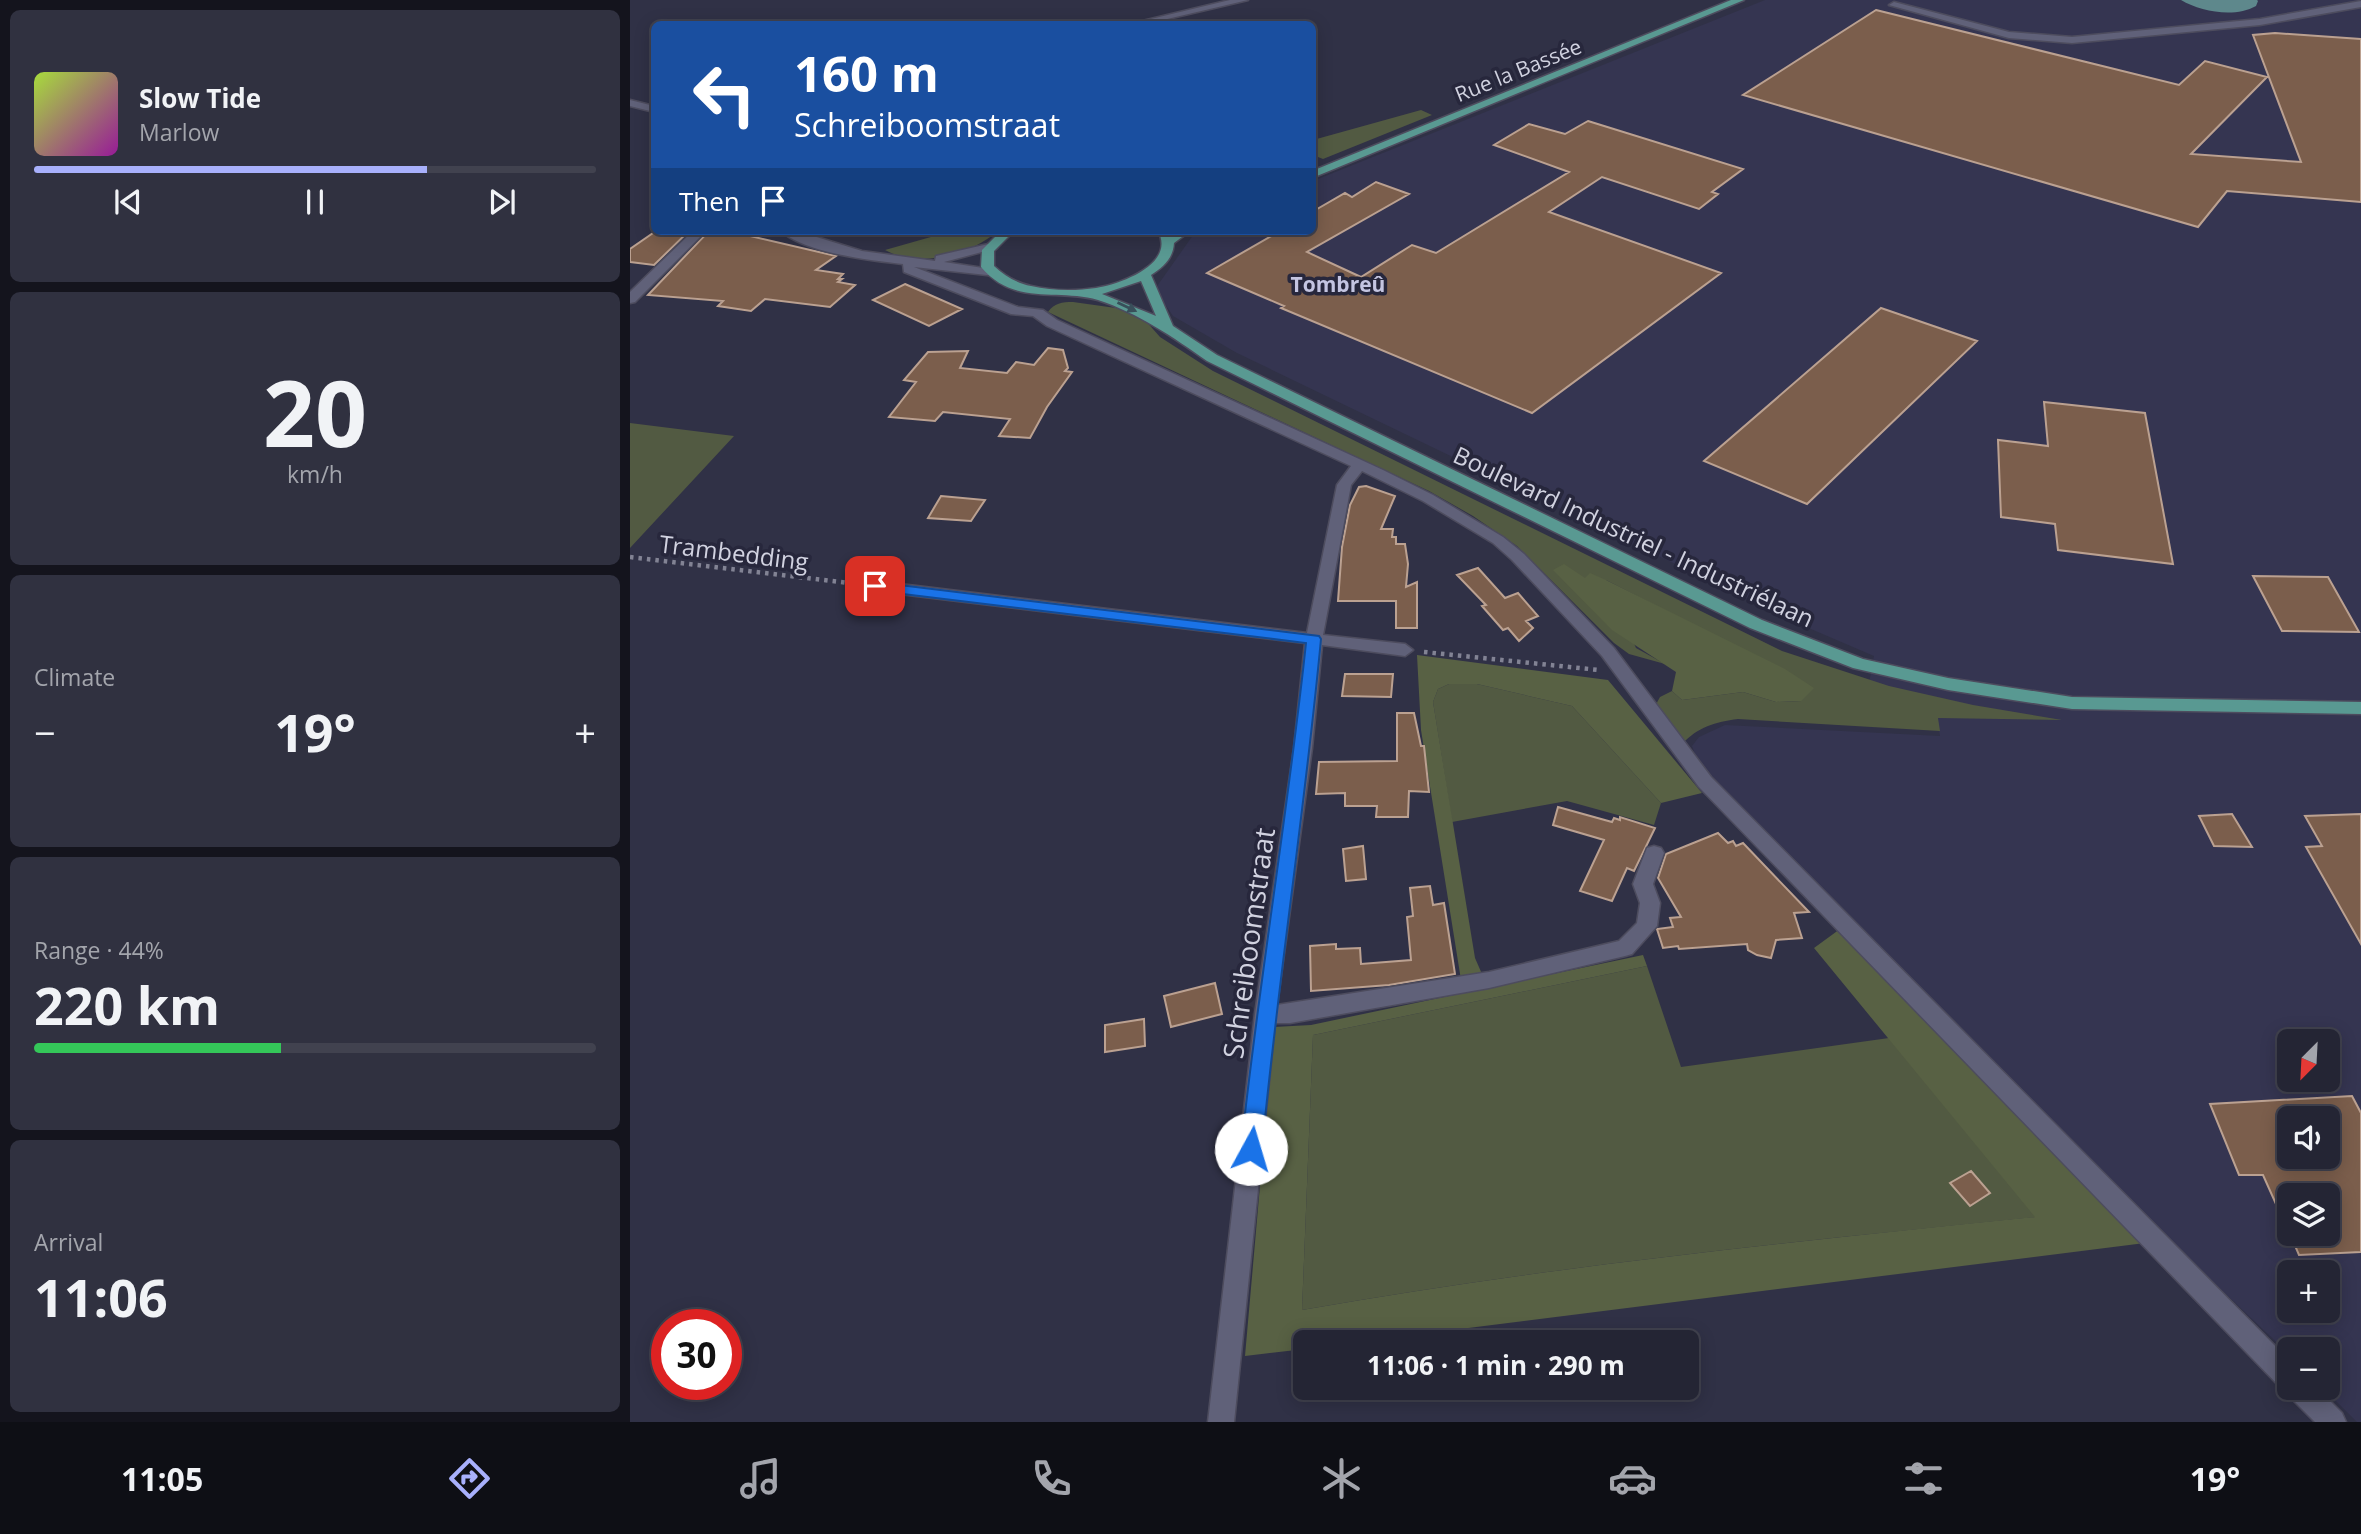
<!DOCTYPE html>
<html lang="en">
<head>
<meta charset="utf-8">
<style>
  :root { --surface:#242534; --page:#303140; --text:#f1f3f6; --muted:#a3a5ac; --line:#41424f; --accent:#a8b0fc }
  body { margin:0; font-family:"Open Sans",sans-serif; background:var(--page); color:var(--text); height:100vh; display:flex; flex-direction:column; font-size:26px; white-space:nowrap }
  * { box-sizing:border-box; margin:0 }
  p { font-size:23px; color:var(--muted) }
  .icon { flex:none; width:38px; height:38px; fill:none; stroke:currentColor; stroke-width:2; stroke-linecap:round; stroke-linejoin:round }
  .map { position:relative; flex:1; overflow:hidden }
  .side { display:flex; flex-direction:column; gap:10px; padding:10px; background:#14141d; width:630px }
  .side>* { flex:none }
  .top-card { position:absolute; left:21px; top:21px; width:665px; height:214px; border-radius:10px; box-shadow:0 4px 18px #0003,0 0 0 2px var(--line); background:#1a4fa0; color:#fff; overflow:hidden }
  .needle { width:46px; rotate:204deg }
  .controls { position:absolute; left:1647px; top:1029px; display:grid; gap:14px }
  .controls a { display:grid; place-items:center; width:63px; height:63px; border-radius:10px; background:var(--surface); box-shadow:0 4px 18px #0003,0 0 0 2px var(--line); font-size:35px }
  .speed { position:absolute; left:21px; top:1309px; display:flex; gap:14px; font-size:35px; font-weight:700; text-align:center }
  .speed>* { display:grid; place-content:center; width:91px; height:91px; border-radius:50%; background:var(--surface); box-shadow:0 4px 18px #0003,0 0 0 2px var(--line); line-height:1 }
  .speed .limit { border:10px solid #d22; background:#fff; color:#111 }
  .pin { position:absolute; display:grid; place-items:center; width:60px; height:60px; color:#fff; margin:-30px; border-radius:14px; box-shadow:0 4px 10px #0006 }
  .me { position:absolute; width:77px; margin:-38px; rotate:6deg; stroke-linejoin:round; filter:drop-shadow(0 0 5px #0008) }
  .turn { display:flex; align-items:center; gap:24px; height:147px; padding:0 28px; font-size:32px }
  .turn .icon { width:91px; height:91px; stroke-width:2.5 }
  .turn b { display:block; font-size:49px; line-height:60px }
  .then { display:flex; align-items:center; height:66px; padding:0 28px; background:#0003; gap:14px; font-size:26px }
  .big { font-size:52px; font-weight:700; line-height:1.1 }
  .side .widget { flex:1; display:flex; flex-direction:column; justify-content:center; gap:10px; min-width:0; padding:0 24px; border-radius:10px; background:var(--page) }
  .side .dial { align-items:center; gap:0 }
  .dial b { font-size:91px; line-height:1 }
  .song { display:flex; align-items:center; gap:21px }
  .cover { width:84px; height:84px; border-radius:10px; background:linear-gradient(135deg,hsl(80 70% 55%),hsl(300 70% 35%)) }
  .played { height:7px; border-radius:4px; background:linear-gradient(90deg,var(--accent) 70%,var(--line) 70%) }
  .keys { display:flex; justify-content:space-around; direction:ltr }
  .heat { display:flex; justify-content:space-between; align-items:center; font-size:38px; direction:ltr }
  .charge { height:10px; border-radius:5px; background:linear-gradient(90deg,#34c759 44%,var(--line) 0) }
  .trip { position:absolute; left:663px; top:1330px; width:406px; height:70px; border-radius:10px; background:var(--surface); box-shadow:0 4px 18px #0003,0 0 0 2px var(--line); font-weight:700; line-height:70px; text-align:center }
  .tabs { display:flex; height:112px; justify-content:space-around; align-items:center; background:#0e0f15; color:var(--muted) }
  .tabs .icon { width:49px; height:49px }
  .tabs .active { color:var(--accent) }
  .tabs b { font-size:32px; color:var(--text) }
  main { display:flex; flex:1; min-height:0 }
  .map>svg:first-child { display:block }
  .built { fill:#353551; fill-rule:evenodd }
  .green { fill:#525a42 }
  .forest { fill:#586144 }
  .water { fill:#5e888c }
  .building { fill:#7b5e4c; stroke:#bba191; stroke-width:2; fill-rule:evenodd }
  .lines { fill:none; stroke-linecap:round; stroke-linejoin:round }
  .minor-casing { stroke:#4d4c5e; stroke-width:3 }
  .major-casing { stroke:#4d4c5e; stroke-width:3 }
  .path { stroke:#828394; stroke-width:4.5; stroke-dasharray:3.5 5; stroke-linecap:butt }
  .minor { fill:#606179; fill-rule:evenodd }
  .major { fill:#599992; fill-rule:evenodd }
  .oneway { fill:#384f5a }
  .route { fill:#1a73e8; stroke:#114b97; stroke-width:2 }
  .labels { text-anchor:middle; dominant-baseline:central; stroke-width:7; stroke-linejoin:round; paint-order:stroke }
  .far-street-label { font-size:21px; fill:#d1d2e0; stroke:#27273c }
  .far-neighbourhood-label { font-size:21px; font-weight:bold; fill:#c4c5e1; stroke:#27273c }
  .street-label { font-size:24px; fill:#d1d2e0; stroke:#27273c }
  .near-street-label { font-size:28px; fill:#d1d2e0; stroke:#27273c }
</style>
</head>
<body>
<main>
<section class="side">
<div class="widget">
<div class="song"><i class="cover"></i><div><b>Slow Tide</b><p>Marlow</p></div></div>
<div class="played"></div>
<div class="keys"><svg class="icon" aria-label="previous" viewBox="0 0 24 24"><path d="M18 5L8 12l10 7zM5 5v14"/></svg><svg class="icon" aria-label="pause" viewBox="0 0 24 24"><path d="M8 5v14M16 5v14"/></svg><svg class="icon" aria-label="next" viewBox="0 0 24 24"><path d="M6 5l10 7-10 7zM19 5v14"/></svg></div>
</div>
<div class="widget dial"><b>20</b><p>km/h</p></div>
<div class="widget"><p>Climate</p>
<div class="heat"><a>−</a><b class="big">19°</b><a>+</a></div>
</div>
<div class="widget"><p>Range · 44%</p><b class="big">220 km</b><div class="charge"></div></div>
<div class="widget"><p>Arrival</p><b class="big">11:06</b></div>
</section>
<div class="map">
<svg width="1731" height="1422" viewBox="0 0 1731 1422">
  <rect width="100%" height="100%" fill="#303146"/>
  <path class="built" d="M1135,0H1731V1422H1727L1693,1388H1698V1349H1659V1354L1449,1155L1069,765L1062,746L1069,737L1095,725L1310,736L1307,718L1236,700L1244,656L1174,626L607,353L543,316L525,289L566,231H682L683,181ZM1659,1041H1698V1080H1659ZM1659,1118H1698V1157H1659ZM1659,1195H1698V1234H1659ZM1659,1272H1698V1311H1659Z"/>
  <path class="green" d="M791,110L802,115L693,159L683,155V140Z
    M322,231H368C340,255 290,269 255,250Z
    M443,302L493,309L515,320L530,337L583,371L1152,651L1259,686L1343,705L1432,720L1308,718L1310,731L1108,719C1085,722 1068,727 1052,744L1024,708L1030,697L1042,691L1052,700L1113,692L1146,702L1171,701L1068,627L976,580L1006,648L1035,664L999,654L984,643L887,546L843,516L799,491L418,312C424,303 432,302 443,302Z
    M0,423L104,436L0,548Z
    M819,684H847L942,706L1031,803L1024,825L937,801L822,822L803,702L808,689Z
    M1017,966L1051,1067L1259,1038L1406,1217C1160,1242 915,1267 672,1310L683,1035Z"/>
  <path class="forest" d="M934,564L955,578L960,573L976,580L1155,669L1184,688L1171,701L1146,702L1113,692L1052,700L1042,691L1046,672L982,630L923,570Z
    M787,655L978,680L1072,793L1031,803L942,706L847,684H819L808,689L803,702L845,958L852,974L831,980L791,730Z
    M1210,929L1515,1243L727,1342H676L675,1349L615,1356L644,1027L681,1025L1013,955L1017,966L683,1035L672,1310C915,1267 1160,1242 1405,1217L1184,948Z"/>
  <path class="water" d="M1551,0H1627L1628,1L1626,6C1605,18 1571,12 1551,0Z"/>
  <path class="building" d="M1246,10L1549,85L1575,61L1637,77L1561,154L1671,162L1623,35L1645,33L1731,39V202L1597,191L1568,227L1113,95Z
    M958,121L1113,169L1082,192L1088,194L1069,209L972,177L919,212L1091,273L902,413L651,308L654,306L577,273L650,231H682V212L715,193L722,197L746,182L779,194L677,252L731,277L782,245L806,253L939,172L864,145L899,124L935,134Z
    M26,231H59L24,265L0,262V249Z
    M79,231H99L206,256L186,270L213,274L208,279H212L208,282L225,285L200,307L135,299L121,311L88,306L93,301L18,295Z
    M275,284L332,309L299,326L243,300Z
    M1251,308L1347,341L1177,504L1074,461Z
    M418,348L433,350L438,368L435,371L442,372L417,407L400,438L369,436L380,419L313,412L305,421L259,417L286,382L274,380L298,352L338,351L330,368L377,373L386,362L404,365Z
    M1414,402L1515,413L1543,564L1428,550L1425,524L1371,517L1368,440L1418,446Z
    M736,486L765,496L751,529H763L762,537H766V544H775L778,564L776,587L787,582V628H766V601H708L712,547L720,505L729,487Z
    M311,496L355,500L341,521L298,518Z
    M848,568L875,598L888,593L908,616L896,621L903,628L889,641L878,628L873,630L852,606L856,605L827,575Z
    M1623,576L1698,577L1729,632L1652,631Z
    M715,674H763L761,697L712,696Z
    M767,713H784L791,746H794L799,792L779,791L778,817H746L747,806H715V793L686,794L689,762L767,761Z
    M928,807L982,822L984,818L990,820V817L1025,828L1004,871L997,868L982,901L950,891L974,840L923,825Z
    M1602,814L1622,847L1584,846L1569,816Z
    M1731,814V944L1676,847L1692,846L1675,816Z
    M1088,833L1098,843L1103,841L1106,846L1113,843L1179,912L1164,913L1172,938L1146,940L1141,958L1127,955L1118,950L1117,944L1049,949L1048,946L1033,948L1027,929L1043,927L1040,918L1051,917L1028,878L1036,854Z
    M733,846L736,879L716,881L713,849Z
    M800,886L803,905L814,903L825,974L759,985L681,991L680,946L706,944V949L730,948L731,964L781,960L777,917L783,916L780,888Z
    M585,983L592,1014L541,1027L534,996Z
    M514,1019L515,1046L475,1052V1025Z
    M1722,1096L1731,1113V1252L1669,1255L1660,1234H1698V1195H1659V1233L1633,1175H1609L1580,1104ZM1659,1118H1698V1157H1659Z
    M1341,1171L1360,1193L1340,1206L1320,1183Z"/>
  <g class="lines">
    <g class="minor-casing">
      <path id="minor" d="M600,0H618L516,24H500Z
        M1731,1V7L1630,25L1442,43L1379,38L1259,5L1264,2L1379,32L1442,37L1630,19Z
        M0,100L24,106V112L0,106Z
        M63,231H76L5,302L0,303V292Z
        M151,231H167L232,251L305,261L306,256L367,242V248L314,262L366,270V276L284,267L388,307L413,310L427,320L753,470L803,495L873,537L894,554L984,648L1081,777L1659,1360V1388H1687L1712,1413L1716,1422H1685L1660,1397L1657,1390L1650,1387L1069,787L972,656L882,560L863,543L793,501L732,471L721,485L693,635L775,644L783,650L775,656L692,645L682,748L647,1005L859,972L989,941L1007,923L1010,903L1003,884L1017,848L1024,846L1031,848L1034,853L1023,884L1030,903L1027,926L1002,954L995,956L859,988L660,1023H645L604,1422H578L625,1014L664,748L675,643L245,591L237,586L245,581L677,633L707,485L721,466L417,326L403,316L381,314L274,272L273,264C239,260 176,253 151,231Z"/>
    </g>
    <g class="major-casing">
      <path id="major" d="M1101,0H1114L682,178V171Z
        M371,231H384L364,251V266C375,276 386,283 401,286C422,291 446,291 466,288C491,284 546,264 528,231H540L542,234L546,231H560L544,243C543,259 533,267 521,275L543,326L587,355L1132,620L1233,659L1318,678L1442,697L1731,702V714L1442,709L1318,690L1223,668L1120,628L577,361C543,337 508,313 468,300C427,288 385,307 351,267L352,250ZM511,281L526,316L472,294Z"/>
    </g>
    <path class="path" d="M0,557L227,584
      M794,652L969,670"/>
    <use href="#minor" class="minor"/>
    <use href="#major" class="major"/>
  </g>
  <defs><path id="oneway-solid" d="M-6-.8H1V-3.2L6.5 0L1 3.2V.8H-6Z" transform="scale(1.75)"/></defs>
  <use class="oneway" href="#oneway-solid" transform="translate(497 307) rotate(25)"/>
  <path class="route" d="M245,582L689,636L691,639C675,810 648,979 632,1149L629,1156L621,1158L614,1156L611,1149C629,980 658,813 676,643L240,590L238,586Z"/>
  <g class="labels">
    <g class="far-street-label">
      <text transform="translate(888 70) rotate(-22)">Rue la Bassée</text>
    </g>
    <g class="far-neighbourhood-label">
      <text x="708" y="284">Tombreû</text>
    </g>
    <g class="street-label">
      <text transform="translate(1004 536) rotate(25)">Boulevard Industriel - Industriélaan</text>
      <text transform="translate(104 552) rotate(7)">Trambedding</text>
    </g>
    <g class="near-street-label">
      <text transform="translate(618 943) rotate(-82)">Schreiboomstraat</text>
    </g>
  </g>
</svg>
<div class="controls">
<a><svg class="needle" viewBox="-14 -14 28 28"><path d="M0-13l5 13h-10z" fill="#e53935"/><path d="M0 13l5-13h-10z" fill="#a3a5ac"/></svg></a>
<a><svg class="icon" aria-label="sound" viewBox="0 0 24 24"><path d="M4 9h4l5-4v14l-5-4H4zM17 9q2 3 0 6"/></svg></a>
<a><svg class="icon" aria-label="layers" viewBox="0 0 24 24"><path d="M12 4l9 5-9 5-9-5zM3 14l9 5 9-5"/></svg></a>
<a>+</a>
<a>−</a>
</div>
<div class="speed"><div class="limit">30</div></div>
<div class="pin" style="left:245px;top:586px;background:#d93025"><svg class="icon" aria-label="arrive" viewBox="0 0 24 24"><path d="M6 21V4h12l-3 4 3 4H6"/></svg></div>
<svg class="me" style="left:621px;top:1149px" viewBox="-20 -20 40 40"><circle r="19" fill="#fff"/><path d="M0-13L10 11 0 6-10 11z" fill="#1a73e8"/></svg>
<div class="trip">11:06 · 1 min · 290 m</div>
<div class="top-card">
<div class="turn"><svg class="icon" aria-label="left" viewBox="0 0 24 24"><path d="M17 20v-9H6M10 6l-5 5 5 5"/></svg><div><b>160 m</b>Schreiboomstraat</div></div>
<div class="then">Then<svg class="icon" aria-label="arrive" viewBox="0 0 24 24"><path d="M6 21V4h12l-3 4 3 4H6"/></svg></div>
</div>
</div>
</main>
<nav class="tabs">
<b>11:05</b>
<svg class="icon active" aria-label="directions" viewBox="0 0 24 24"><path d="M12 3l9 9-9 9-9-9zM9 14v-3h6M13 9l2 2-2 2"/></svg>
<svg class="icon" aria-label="music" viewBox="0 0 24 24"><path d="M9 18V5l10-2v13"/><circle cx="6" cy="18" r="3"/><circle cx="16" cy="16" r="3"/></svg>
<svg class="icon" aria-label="phone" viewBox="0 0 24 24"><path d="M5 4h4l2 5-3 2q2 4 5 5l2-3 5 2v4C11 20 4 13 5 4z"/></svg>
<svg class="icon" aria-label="climate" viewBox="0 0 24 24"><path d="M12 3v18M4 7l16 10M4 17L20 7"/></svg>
<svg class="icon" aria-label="car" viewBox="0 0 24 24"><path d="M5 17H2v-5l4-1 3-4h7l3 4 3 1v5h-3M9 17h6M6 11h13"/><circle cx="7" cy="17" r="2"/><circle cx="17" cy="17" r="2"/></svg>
<svg class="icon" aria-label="filters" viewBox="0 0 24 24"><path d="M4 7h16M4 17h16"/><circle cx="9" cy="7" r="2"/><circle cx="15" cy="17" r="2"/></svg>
<b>19°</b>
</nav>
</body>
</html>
